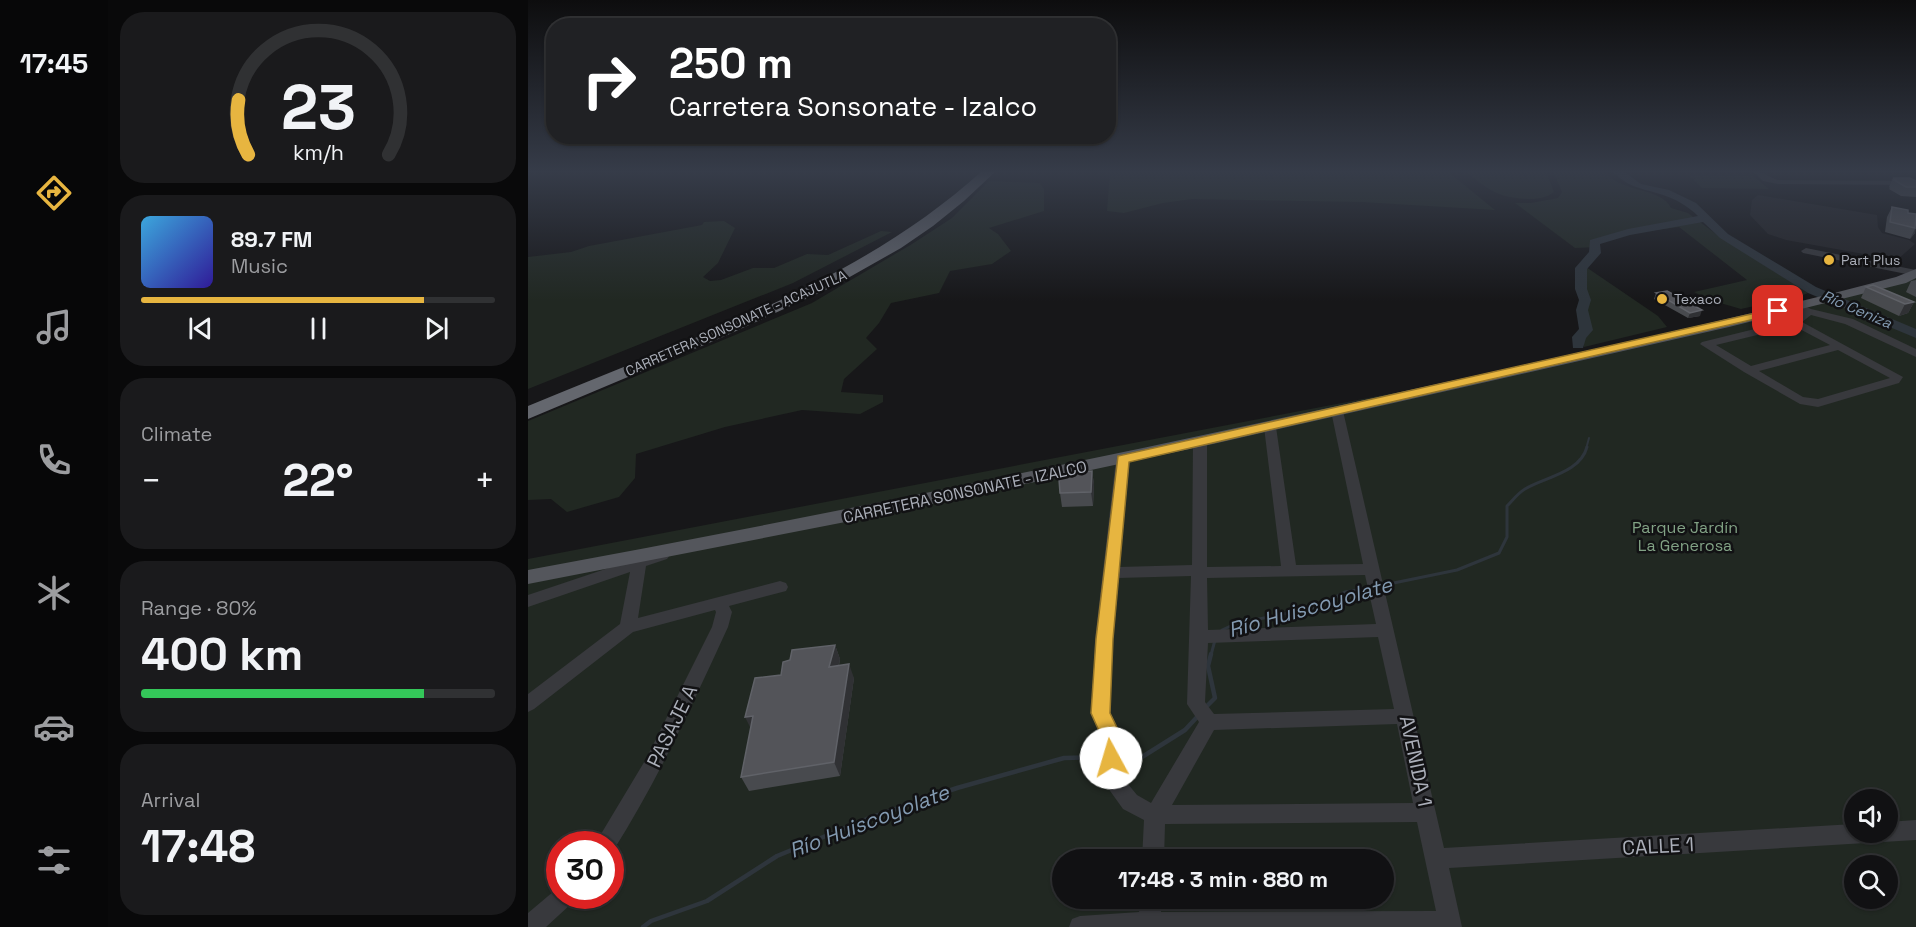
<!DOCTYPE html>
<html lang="en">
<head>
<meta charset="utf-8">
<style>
  :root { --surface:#111113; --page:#1a1a1c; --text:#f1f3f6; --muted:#9c9da0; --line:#303133; --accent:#e7b540 }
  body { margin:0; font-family:"Space Grotesk",sans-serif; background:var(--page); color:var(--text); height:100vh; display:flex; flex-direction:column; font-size:22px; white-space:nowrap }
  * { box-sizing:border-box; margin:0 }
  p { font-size:20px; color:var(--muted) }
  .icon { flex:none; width:33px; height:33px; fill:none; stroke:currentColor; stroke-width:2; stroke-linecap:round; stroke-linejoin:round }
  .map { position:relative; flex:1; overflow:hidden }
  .side { display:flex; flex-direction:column; gap:12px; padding:12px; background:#09090a; width:420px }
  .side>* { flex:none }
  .banner { position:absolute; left:18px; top:18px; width:570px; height:126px; border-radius:24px; box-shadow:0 2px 4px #0004,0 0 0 2px var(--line); background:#202124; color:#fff; overflow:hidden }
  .tools { position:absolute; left:1316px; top:789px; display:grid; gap:12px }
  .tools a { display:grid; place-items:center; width:54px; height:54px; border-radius:50%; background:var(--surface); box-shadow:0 2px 4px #0004,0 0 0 2px var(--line); font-size:30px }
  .speed { position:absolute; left:18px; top:831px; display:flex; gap:12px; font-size:30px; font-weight:700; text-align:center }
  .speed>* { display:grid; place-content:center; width:78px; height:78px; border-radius:50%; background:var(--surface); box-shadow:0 2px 4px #0004,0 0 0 2px var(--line); line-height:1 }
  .speed .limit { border:9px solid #d22; background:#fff; color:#111 }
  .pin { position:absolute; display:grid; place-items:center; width:51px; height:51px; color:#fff; margin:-26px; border-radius:12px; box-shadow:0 3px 9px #0006 }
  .me { position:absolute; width:66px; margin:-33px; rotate:354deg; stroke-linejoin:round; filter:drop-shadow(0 0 4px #0008) }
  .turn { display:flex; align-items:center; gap:21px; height:126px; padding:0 24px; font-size:27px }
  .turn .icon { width:78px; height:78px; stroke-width:2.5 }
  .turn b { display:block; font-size:42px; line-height:51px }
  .big { font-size:45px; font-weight:700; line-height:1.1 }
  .side .card { flex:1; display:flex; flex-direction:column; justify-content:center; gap:9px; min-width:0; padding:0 21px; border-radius:24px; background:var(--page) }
  .side .dial { align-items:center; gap:0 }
  .dial svg { height:156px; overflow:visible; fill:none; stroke:var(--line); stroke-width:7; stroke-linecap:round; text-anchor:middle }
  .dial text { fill:var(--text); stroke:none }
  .song { display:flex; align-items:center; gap:18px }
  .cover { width:72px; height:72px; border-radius:9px; background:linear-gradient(135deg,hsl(200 70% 55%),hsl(250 70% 35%)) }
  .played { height:6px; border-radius:3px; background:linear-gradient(90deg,var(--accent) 80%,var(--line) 80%) }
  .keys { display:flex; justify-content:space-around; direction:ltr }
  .heat { display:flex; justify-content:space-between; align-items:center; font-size:33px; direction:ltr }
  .charge { height:9px; border-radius:4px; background:linear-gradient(90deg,#34c759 80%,var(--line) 0) }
  .trip { position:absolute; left:524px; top:849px; width:342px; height:60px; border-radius:30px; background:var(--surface); box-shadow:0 2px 4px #0004,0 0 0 2px var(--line); font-weight:700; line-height:60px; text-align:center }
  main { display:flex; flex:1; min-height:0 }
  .menu { display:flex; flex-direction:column; width:108px; justify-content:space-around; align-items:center; background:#070708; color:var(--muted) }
  .menu .icon { width:42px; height:42px }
  .menu .on { color:var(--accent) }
  .menu b { font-size:27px; color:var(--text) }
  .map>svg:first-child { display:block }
  .built { fill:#232326 }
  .green { fill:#212822; fill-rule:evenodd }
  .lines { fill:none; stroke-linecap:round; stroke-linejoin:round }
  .stream-far2 { stroke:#2e353c; stroke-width:2 }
  .stream-far1 { stroke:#2e353c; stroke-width:3 }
  .stream { stroke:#2e353c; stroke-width:4.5 }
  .river { fill:#2e353c; fill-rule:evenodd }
  .minor { fill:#38393d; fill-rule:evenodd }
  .major { fill:#54565c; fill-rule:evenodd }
  .highway { fill:#64676e; fill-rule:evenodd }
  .wall { fill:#484a4e }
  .shaded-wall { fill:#303134 }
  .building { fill:#535459; stroke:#606268; stroke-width:1.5 }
  .route { fill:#e7b540; stroke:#96762a; stroke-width:1.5 }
  .poi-dot { fill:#e7b540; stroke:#121214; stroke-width:2 }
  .labels { text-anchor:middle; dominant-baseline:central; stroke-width:5; stroke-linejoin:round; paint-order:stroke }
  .far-poi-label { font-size:14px; fill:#aaaeb8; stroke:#121214; text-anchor:start }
  .far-street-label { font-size:14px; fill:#aaaeb8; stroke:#121214 }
  .far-water-label { font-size:15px; font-style:italic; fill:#839ab1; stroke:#121214 }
  .street-label { font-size:16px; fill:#aaaeb8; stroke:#121214 }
  .park-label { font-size:16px; fill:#82a285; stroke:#121214 }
  .near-street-label { font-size:20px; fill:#aaaeb8; stroke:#121214 }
  .near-water-label { font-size:21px; font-style:italic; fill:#839ab1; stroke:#121214 }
</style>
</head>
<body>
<main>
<nav class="menu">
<b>17:45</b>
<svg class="icon on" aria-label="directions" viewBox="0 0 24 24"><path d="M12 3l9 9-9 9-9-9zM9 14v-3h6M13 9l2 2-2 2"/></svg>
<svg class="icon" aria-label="music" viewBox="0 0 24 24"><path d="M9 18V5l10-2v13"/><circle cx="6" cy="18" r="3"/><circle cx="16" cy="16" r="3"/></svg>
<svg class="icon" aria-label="phone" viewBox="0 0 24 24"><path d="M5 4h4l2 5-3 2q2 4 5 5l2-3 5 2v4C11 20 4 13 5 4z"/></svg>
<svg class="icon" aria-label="climate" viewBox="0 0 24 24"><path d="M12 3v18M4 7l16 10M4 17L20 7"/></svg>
<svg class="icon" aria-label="car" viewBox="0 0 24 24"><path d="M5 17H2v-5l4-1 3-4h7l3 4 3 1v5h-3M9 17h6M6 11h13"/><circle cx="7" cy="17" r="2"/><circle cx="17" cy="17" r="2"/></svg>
<svg class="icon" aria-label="filters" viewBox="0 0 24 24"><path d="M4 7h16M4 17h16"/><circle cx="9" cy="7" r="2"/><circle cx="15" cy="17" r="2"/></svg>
</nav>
<section class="side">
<div class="card dial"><svg viewBox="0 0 100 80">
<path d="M14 69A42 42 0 1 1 86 69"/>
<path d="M14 69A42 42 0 0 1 9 41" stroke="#e7b540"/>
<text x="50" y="56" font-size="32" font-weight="700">23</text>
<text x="50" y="72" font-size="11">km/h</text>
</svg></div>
<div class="card">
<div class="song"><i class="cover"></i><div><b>89.7 FM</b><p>Music</p></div></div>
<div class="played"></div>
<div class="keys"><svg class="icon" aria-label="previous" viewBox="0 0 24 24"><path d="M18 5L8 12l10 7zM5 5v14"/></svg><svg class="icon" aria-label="pause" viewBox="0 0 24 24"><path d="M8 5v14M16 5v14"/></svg><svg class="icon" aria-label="next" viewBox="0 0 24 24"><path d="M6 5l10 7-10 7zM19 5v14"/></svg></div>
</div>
<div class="card"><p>Climate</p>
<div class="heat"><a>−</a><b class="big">22°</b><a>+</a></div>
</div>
<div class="card"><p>Range · 80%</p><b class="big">400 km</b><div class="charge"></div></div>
<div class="card"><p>Arrival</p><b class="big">17:48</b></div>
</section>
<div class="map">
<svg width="1388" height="927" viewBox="0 0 1388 927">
  <rect width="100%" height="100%" fill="#171719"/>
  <path class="built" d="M1230,195L1349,215L1350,227L1354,233L1381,240L1387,244L1369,260L1258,240L1240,234L1222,215L1224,200Z"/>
  <path class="green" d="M582,171H919L967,210L833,202L664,199L635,203L596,213L579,211Z
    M1018,171L1026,192C1018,198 1010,199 1000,199C970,198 959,189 937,171Z
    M1025,171H1076C1091,193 1134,187 1143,208L1160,213L1188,234L1280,293C1266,300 1242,298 1226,302L1231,305L1213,309L1182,300L1166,292L1219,280L1151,227L1104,233L1070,243V247L1047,248L987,203H1003L1030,198L1034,192Z
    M1161,175L1225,176L1241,189L1174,188Z
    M461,181L512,183L516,189V211L461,228L470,234L483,251L464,264L422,271L411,293L363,303L351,323L338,338L349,349L316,379L313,392L355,395V402L332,414L274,410L197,427L108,454L107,478L91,497L39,512L23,499L0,500V421L284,303L384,244L424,218Z
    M196,221L207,228L190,263L175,277L182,281L193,280L225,268H246L279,254L300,255L353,231L364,232L265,283L0,389V257L43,252L61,246L174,225L176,222Z
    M1058,267L1130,316L1139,327L1056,347L1054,338L1062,330L1055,310L1058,301L1054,290Z
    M1388,275V927H0V559L971,373ZM1326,800H1359V832H1326ZM32,844H82V896H32ZM534,860H855V898H534ZM1326,866H1359V898H1326Z"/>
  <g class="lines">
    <path class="stream-far2" d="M1058,449L1061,438"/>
    <path class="stream-far1" d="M851,586L929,570L971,553L979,537V506C984,501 990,493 997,489C1017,477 1052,473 1059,447
      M694,630L707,624L789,607L817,592L842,588
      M683,655L687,640"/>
    <path class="stream" d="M678,707L687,698L680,666L683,654
      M591,757H614L657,730L670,716
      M115,927L123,921L179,901L249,856L339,819L429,788L536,758L575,757"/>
    <path class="river" d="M1085,171H1095L1113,184L1141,190L1168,203L1200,234L1288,287L1388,329V338L1280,293L1192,238L1175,222L1102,235L1072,244L1073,253L1059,269V289L1063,300L1060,310L1065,330L1058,338L1055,348H1045L1044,337L1051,329L1048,310L1051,300L1047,289V268L1061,252L1062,240L1100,229L1170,216C1160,206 1146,198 1132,194C1113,188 1098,187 1085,171Z"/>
    <path class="minor" d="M1225,171C1235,171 1240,177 1250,180L1388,181V185L1250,184L1235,181Z
      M1278,248L1388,270V276L1275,253L1273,251Z
      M1270,303L1283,309L1325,319L1388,349V357L1317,324L1283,315L1274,322L1375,377L1371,383L1290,407L1272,404L1216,372L1172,344L1174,342L1263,320L1274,312L1265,306ZM1266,326L1302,345L1223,366L1188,345ZM1310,350L1362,378L1290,399L1275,397L1231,371Z
      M809,407L815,411L916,848L1326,824V832H1359V822L1388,820V840L921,868L934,927H541L544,919L552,916L611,912L612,898H634L633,912L908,911L889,822L637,824L636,860H614L616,820L595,809L570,774L576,742L564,713L567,639L588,459L595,455L602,459L591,567L664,565L665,443L672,439L679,443V567L753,566L736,427L742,423L748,427L768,565L835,564L803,411ZM837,575L848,624L680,630L679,578ZM663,576L659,704L671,722L623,803L609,795L590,772L596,742L582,713L585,639L590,578ZM850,637L866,709L686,714L677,702L680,643ZM869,724L885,803L644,805L686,730Z
      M134,550L139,551L142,555L139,559L118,566L110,618L252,581L258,583L260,587L258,591L201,606L204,612L200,627C165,703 130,780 85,851L82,852V844H67L118,759L184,627L188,612L187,610L105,632L6,709L0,712V694L92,624L102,572L0,607V595Z
      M32,886V896H46L43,904L18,927H0V913Z"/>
    <path class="major" d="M1388,269V278L1378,283L1201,327L685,444L343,517L0,584V570C304,514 607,451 909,384C1063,350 1216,317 1368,277Z"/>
    <path class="highway" d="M454,171H468L436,201L405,226L373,248L304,287L195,337L0,419V406C156,340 326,287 454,171Z"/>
  </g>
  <path class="wall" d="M1365,178L1388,181V197L1373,196L1361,189L1362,188L1361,187Z
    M1364,207L1380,213L1388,214L1387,233L1382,239L1357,232L1359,217Z
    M1388,280V297L1378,292L1383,281Z
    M1338,287L1386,302L1380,313L1371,316L1333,298Z
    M1128,293L1172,316L1160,318L1126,299Z
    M564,471L566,484L565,506L534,507L532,493L536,478Z
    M307,645L312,659L311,666L326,678L312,776L221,791L213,777L262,660Z"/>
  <path class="shaded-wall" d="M1388,227L1387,233L1382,239Z
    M1386,302L1380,313L1371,316L1377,304Z
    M1174,310L1172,316L1160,318L1162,313Z
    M564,471L566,484L565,506L563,492Z
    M307,645L312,659L307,681L301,667Z
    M321,664L326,678L312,776L306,762Z
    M225,716L224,731L217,717Z"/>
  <path class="building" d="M1365,178H1382L1388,181V187H1378L1366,180H1369Z
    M1364,207L1380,210V213L1388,214L1387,228L1362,222Z
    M1345,285L1386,302L1377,304L1338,287Z
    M1139,291L1174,310L1162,313L1128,293Z
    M564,471L563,492L532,493L531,479L536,478L535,473Z
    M307,645L301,667L321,664L306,762L213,777L225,716L217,717L227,678L253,675L255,662L262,660L264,650Z"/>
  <linearGradient id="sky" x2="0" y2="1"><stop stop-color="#0d0d0e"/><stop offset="0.57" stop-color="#363c49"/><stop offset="1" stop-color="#363c49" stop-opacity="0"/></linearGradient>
  <rect width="1388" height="301" fill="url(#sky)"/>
  <path class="route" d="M1250,308L1253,309V313L601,462L585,639L582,713L596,742L590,764L583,766L576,764L573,758L576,742L563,713L568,639L590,456Z"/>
  <g class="poi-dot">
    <circle cx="1301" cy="260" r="6"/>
    <circle cx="1134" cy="299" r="6"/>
  </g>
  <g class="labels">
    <g class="far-poi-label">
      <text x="1313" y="260">Part Plus</text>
      <text x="1146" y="299">Texaco</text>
    </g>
    <g class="far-street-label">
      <text transform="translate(208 323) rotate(-24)">CARRETERA SONSONATE - ACAJUTLA</text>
    </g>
    <g class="far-water-label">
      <text transform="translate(1329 309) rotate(23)">Río Ceniza</text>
    </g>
    <g class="street-label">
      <text transform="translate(437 492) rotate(-12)">CARRETERA SONSONATE - IZALCO</text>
    </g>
    <g class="park-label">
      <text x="1157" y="527">Parque Jardín<tspan x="1157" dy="18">La Generosa</tspan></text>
    </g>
    <g class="near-street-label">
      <text transform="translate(144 726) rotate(-64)">PASAJE A</text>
      <text transform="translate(888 761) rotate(78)">AVENIDA 1</text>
      <text transform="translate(1130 846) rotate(-3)">CALLE 1</text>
    </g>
    <g class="near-water-label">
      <text transform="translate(782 607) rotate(-16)">Río Huiscoyolate</text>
      <text transform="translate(341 821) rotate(-21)">Río Huiscoyolate</text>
    </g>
  </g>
</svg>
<div class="tools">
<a><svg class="icon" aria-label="sound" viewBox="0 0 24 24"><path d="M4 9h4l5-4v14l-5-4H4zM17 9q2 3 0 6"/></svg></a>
<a><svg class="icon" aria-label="search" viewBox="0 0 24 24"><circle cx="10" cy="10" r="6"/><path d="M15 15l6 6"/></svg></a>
</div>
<div class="speed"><div class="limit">30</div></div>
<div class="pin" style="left:1250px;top:311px;background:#d93025"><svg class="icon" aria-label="arrive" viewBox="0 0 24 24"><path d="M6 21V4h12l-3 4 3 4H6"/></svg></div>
<svg class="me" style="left:583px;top:758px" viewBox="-20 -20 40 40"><circle r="19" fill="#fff"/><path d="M0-13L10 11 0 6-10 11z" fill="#e7b540"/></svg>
<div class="trip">17:48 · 3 min · 880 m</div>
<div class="banner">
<div class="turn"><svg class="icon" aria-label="right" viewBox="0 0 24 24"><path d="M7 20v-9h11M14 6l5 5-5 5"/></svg><div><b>250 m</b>Carretera Sonsonate - Izalco</div></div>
</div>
</div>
</main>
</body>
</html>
